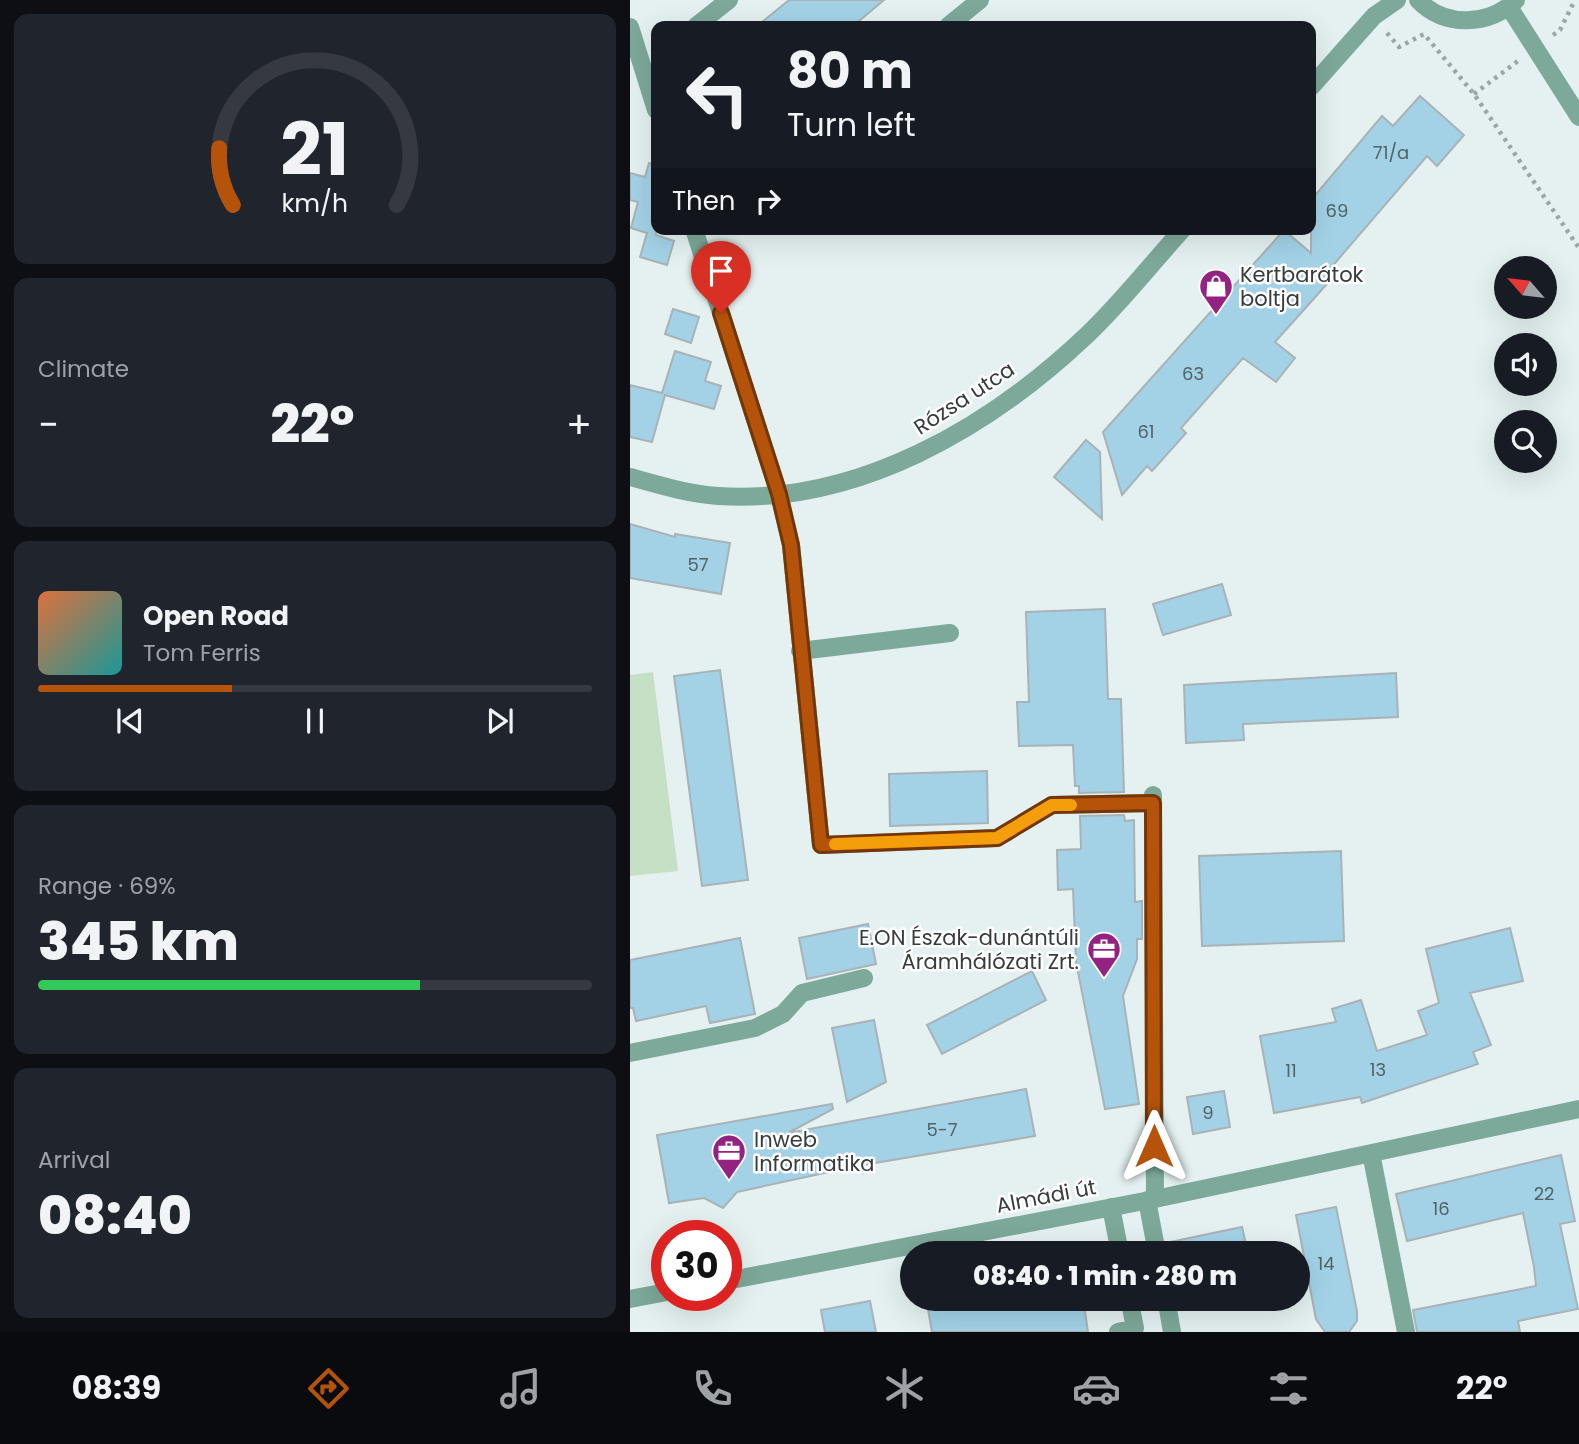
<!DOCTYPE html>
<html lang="en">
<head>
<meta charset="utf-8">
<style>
  :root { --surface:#171b24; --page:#20242c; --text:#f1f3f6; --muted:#9ea1a6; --line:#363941; --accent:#b45309 }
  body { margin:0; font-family:Poppins,sans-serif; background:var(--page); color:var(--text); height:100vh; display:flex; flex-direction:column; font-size:26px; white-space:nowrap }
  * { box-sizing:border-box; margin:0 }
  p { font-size:23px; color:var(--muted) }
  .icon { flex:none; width:38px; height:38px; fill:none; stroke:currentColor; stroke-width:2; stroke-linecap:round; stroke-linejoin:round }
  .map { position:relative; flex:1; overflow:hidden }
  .side { display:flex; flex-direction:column; gap:14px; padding:14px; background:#0d0f14; width:630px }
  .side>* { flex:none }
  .guide { position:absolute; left:21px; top:21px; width:665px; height:214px; border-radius:14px; box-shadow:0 7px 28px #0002; background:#171b24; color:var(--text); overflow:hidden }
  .needle { width:46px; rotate:298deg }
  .controls { position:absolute; left:864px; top:256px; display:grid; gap:14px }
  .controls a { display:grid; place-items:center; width:63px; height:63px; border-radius:50%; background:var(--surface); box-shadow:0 7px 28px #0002; font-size:35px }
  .speed { position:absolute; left:21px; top:1220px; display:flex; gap:14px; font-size:35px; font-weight:700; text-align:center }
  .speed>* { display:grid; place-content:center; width:91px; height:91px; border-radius:50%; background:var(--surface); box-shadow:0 7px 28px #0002; line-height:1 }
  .speed .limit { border:10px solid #d22; background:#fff; color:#111 }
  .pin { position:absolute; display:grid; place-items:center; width:60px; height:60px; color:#fff; margin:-72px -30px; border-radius:50% 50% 50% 0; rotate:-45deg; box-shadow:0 0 7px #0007 }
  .pin .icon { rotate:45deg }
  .me { position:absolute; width:77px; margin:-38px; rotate:0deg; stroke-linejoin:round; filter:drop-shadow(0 0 5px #0008) }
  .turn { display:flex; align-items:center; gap:24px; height:147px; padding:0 21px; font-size:32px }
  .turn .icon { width:91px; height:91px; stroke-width:2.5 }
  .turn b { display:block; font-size:49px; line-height:60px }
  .then { display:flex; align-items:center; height:66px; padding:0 21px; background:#0003; gap:14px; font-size:26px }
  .big { font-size:52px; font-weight:800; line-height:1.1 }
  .side .tile { flex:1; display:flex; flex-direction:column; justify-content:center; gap:10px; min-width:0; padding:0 24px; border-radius:14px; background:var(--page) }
  .side .dial { align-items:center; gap:0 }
  .dial svg { height:182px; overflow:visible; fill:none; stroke:var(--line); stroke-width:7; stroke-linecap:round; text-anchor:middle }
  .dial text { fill:var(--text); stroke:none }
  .song { display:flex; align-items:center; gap:21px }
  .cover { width:84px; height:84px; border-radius:10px; background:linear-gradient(135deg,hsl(20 70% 55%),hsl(180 70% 35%)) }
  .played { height:7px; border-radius:4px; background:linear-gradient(90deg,var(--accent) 35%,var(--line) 35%) }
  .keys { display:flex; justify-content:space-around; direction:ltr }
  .heat { display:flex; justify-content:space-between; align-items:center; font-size:38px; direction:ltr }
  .charge { height:10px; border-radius:5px; background:linear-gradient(90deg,#34c759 69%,var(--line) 0) }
  .trip { position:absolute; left:270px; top:1241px; width:410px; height:70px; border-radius:35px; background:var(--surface); box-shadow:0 7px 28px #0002; font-weight:800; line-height:70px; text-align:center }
  .tabs { display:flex; height:112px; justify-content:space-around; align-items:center; background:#090b0e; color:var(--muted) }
  .tabs .icon { width:49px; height:49px }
  .tabs .active { color:var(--accent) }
  .tabs b { font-size:32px; color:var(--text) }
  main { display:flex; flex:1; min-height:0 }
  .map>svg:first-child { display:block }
  .green { fill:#c6e0c5 }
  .building { fill:#a3d2e7; stroke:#a9b2b6; stroke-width:2 }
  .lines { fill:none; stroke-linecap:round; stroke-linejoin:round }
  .path { stroke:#9ba5a5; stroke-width:4.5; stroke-dasharray:3.5 5; stroke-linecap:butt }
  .minor { stroke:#7da99a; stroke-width:18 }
  .route-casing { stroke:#753606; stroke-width:18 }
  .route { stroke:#b45309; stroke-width:12 }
  .slow { stroke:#f59e0b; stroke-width:12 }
  .labels { text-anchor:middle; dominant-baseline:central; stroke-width:5; stroke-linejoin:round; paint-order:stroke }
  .number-label { font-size:18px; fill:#526267 }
  .poi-label { font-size:21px; fill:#373c3c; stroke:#fff; text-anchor:start }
  .street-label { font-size:21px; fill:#373c3c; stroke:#fff }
</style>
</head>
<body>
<main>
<section class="side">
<div class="tile dial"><svg viewBox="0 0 100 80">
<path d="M14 69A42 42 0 1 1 86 69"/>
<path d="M14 69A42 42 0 0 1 8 44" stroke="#b45309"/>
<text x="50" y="56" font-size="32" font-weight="700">21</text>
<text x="50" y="72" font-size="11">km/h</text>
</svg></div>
<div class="tile"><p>Climate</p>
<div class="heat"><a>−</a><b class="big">22°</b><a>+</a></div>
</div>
<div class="tile">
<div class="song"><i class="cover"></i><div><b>Open Road</b><p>Tom Ferris</p></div></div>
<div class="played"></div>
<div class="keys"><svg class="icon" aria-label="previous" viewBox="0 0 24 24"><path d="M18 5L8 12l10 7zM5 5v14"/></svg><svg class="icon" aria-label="pause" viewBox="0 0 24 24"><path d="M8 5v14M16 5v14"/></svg><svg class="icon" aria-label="next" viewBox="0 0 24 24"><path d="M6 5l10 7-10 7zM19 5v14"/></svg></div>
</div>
<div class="tile"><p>Range · 69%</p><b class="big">345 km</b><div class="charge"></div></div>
<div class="tile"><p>Arrival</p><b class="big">08:40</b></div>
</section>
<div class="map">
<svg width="949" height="1332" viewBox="0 0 949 1332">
  <rect width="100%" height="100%" fill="#e5f1f1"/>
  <path class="green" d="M23,672L48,871L0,876V675Z"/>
  <path class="building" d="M159,0H254L223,26H127Z
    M790,96L834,135L807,166L797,156L699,270L705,275L645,342L665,358L646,382L613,358L551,428L556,433L522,471L517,466L492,495L473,432L654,230L681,253V200L752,116L763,126Z
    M19,163L26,164V235L44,241L37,265L10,257L17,233L1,228L8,202L0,200V173L15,177Z
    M43,309L69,317L61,343L35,334Z
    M45,351L81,362L75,381L91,386L84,409L35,395L22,442L0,437V385L32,393Z
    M456,440L470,452L472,519L424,477Z
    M0,524L45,537V534L100,543L91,594L0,578Z
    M592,584L601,615L533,635L523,604Z
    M475,609L478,699H491L494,792L449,793V786H445L443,745L389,746L387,702H399L396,612Z
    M90,670L118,880L72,886L44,676Z
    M766,673L768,717L613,724L614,740L556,743L554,685Z
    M357,771L358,823L260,826L259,774Z
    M494,815L495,821L504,820L505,902L512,901V939H507V959L493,996L509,1104L475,1109L446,962L443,889L428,890L427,850L451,849L450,816Z
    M711,851L714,941L572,946L569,856Z
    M238,924L246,964L177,979L169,938Z
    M880,928L893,981L840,993L861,1045L843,1052L848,1064L732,1103L730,1097L644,1113L630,1036L706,1022L702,1009L731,1000L747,1051L797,1035L788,1011L809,1003L796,949Z
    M110,938L125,1014L80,1023L76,1006L6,1021L3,1008H0V960Z
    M402,971L416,1000L312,1054L297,1025Z
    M244,1020L256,1082L217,1102L202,1028Z
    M396,1089L405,1136L227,1166L107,1192L93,1208L74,1198L39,1203L27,1135L202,1104L203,1109L158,1133Z
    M594,1091L600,1127L563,1134L557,1097Z
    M931,1155L945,1221L930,1224L948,1309L888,1321L890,1332H787L783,1310L906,1286L904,1267L893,1213L777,1241L766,1194Z
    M706,1207L727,1311V1321L719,1332H695L686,1319L666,1215Z
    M612,1227L618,1253H541L540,1242Z
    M296,1298H453L458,1332H302Z
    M240,1301L246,1332H195L191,1310Z"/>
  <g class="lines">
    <path class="path" d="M757,33L769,47L794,34L844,94L949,248
      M923,35L930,30L945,0
      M844,94L888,61"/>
    <path class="minor" d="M788,0C815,28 859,26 886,0
      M879,7L949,117
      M66,26L99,0
      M318,26L350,0
      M0,27L26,110
      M681,87L744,16L767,0
      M64,229L149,494L161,545L191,845L367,838L422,805L523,803
      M0,477C29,485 58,494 88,496C227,505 359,428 457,335C491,303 521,264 553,229
      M170,651L320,633
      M523,795L525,1199
      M0,1053L125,1028L153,1014L172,993L234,978
      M741,1153L776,1332
      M517,1200L527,1253
      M481,1207L490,1253
      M96,1281L525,1199L949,1109
      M536,1298L542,1332
      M0,1299L37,1292
      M488,1332L505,1328L499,1298"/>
  </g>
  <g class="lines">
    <g class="route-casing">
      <path id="route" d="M91,313L149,494L161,545L191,845L367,838L422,805L523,803L524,1146"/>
    </g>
    <use href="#route" class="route"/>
    <path class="slow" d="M205,844L367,838L422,805H441"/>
  </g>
  <defs>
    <g id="shop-pin" transform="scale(1.75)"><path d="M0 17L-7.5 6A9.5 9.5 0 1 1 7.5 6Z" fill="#932281" stroke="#fff"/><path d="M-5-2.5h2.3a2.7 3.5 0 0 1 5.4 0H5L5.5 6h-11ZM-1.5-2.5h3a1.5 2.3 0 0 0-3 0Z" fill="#fff"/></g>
    <g id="office-pin" transform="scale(1.75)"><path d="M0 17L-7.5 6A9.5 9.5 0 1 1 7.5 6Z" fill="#932281" stroke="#fff"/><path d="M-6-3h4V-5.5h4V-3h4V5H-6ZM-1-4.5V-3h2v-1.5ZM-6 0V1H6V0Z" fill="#fff"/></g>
  </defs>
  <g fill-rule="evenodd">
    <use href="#shop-pin" x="586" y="286"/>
    <use href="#office-pin" x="474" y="949"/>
    <use href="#office-pin" x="99" y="1151"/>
  </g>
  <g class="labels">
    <g class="number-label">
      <text x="761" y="152">71/a</text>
      <text x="707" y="210">69</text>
      <text x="563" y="373">63</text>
      <text x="516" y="431">61</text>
      <text x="68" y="564">57</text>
      <text x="748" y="1069">13</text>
      <text x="661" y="1070">11</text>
      <text x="578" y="1112">9</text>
      <text x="312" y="1129">5-7</text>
      <text x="914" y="1193">22</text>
      <text x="811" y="1208">16</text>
      <text x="696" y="1263">14</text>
    </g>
    <g class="poi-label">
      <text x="610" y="274">Kertbarátok<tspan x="610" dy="24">boltja</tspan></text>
      <text x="449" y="937" text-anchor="end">E.ON Észak-dunántúli<tspan x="449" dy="24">Áramhálózati Zrt.</tspan></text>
      <text x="124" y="1139">Inweb<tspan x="124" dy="24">Informatika</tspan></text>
    </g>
    <g class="street-label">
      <text transform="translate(334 398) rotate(-33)">Rózsa utca</text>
      <text transform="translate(416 1196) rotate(-11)">Almádi út</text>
    </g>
  </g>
</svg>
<div class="controls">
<a><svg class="needle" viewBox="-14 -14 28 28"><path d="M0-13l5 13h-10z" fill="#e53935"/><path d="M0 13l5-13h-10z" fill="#9ea1a6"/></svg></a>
<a><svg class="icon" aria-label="sound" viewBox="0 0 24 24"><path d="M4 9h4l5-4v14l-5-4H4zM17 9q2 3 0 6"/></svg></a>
<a><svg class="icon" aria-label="search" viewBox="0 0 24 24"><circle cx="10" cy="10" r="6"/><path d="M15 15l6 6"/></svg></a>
</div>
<div class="speed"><div class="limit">30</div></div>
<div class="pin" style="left:91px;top:313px;background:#d93025"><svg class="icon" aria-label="arrive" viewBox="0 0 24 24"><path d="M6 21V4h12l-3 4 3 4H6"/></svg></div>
<svg class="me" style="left:524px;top:1146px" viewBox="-20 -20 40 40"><path d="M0-17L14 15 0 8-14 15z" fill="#b45309" stroke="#fff" stroke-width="4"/></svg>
<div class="trip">08:40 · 1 min · 280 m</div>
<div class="guide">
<div class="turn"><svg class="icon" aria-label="left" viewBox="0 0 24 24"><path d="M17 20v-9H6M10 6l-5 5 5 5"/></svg><div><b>80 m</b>Turn left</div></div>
<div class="then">Then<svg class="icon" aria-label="right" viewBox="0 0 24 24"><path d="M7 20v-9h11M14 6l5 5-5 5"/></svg></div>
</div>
</div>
</main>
<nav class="tabs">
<b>08:39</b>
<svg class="icon active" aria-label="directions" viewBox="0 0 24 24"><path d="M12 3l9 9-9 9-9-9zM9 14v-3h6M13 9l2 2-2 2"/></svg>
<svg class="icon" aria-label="music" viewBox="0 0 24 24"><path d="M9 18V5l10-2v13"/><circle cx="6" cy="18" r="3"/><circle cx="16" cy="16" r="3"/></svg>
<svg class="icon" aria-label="phone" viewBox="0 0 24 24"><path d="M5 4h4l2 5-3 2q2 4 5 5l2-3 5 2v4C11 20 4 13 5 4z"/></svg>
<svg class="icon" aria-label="climate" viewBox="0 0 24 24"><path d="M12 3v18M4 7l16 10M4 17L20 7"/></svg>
<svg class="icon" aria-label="car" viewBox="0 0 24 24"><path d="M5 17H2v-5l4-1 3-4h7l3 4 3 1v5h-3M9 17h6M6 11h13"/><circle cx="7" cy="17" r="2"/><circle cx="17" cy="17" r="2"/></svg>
<svg class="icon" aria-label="filters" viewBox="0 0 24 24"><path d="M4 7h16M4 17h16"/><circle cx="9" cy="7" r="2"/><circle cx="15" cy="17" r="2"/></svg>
<b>22°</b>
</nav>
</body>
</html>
